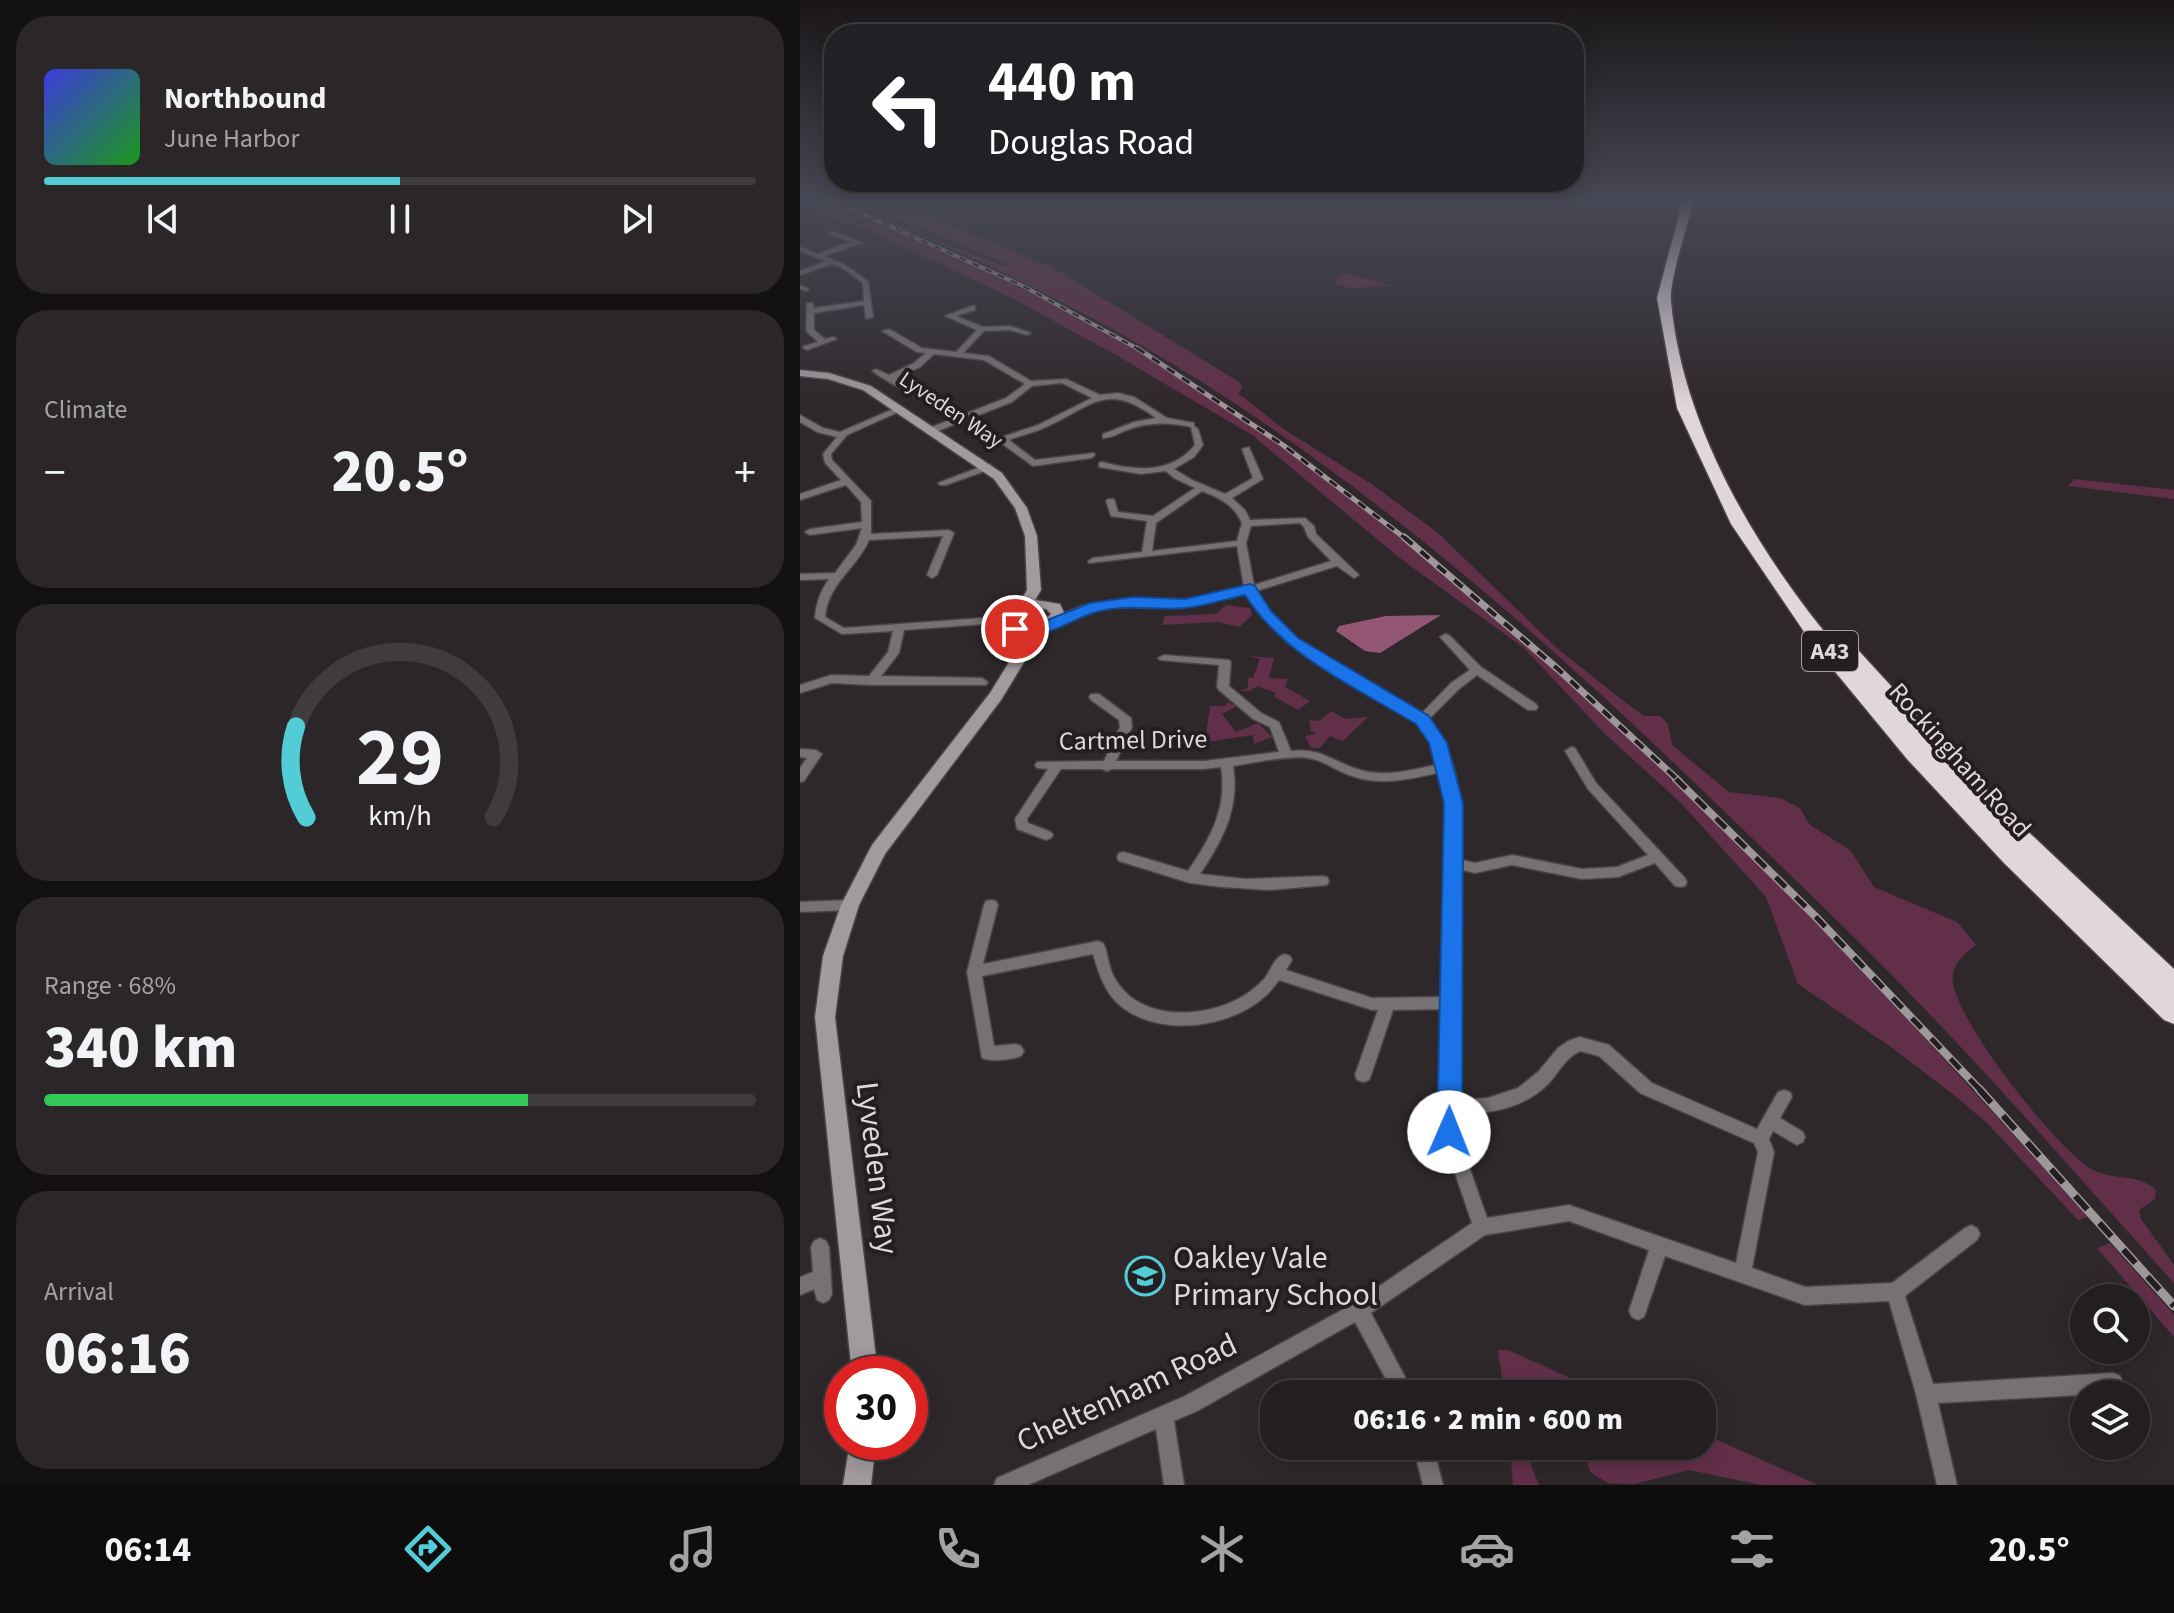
<!DOCTYPE html>
<html lang="en">
<head>
<meta charset="utf-8">
<style>
  :root { --surface:#231e20; --page:#2b2729; --text:#f1f3f6; --muted:#a3a2a5; --line:#403c3e; --accent:#52ccd6 }
  body { margin:0; font-family:"Source Sans 3",sans-serif; background:var(--page); color:var(--text); height:100vh; display:flex; flex-direction:column; font-size:30px; white-space:nowrap }
  * { box-sizing:border-box; margin:0 }
  p { font-size:26px; color:var(--muted) }
  .icon { flex:none; width:44px; height:44px; fill:none; stroke:currentColor; stroke-width:2; stroke-linecap:round; stroke-linejoin:round }
  .map { position:relative; flex:1; overflow:hidden }
  .panel { display:flex; flex-direction:column; gap:16px; padding:16px; background:#131012; width:800px }
  .panel>* { flex:none }
  .guide { position:absolute; left:24px; top:24px; width:760px; height:168px; border-radius:32px; box-shadow:0 4px 20px #0003,0 0 0 2px var(--line); background:#202124; color:#fff; overflow:hidden }
  .fabs { position:absolute; left:1270px; top:1284px; display:grid; gap:16px }
  .fabs a { display:grid; place-items:center; width:80px; height:80px; border-radius:50%; background:var(--surface); box-shadow:0 4px 20px #0003,0 0 0 2px var(--line); font-size:40px }
  .speed { position:absolute; left:24px; top:1356px; display:flex; gap:16px; font-size:40px; font-weight:700; text-align:center }
  .speed>* { display:grid; place-content:center; width:104px; height:104px; border-radius:50%; background:var(--surface); box-shadow:0 4px 20px #0003,0 0 0 2px var(--line); line-height:1 }
  .speed .limit { border:12px solid #d22; background:#fff; color:#111 }
  .pin { position:absolute; display:grid; place-items:center; width:68px; height:68px; color:#fff; margin:-34px; border:4px solid #fff; border-radius:50%; box-shadow:0 2px 8px #0007 }
  .me { position:absolute; width:88px; margin:-44px; rotate:1deg; stroke-linejoin:round; filter:drop-shadow(0 0 6px #0008) }
  .turn { display:flex; align-items:center; gap:28px; height:168px; padding:0 32px; font-size:36px }
  .turn .icon { width:104px; height:104px; stroke-width:2.5 }
  .turn b { display:block; font-size:56px; line-height:68px }
  .big { font-size:60px; font-weight:800; line-height:1.1 }
  .panel .card { flex:1; display:flex; flex-direction:column; justify-content:center; gap:12px; min-width:0; padding:0 28px; border-radius:32px; background:var(--page) }
  .panel .dial { align-items:center; gap:0 }
  .dial svg { height:208px; overflow:visible; fill:none; stroke:var(--line); stroke-width:7; stroke-linecap:round; text-anchor:middle }
  .dial text { fill:var(--text); stroke:none }
  .song { display:flex; align-items:center; gap:24px }
  .cover { width:96px; height:96px; border-radius:12px; background:linear-gradient(135deg,hsl(240 70% 55%),hsl(120 70% 35%)) }
  .played { height:8px; border-radius:4px; background:linear-gradient(90deg,var(--accent) 50%,var(--line) 50%) }
  .keys { display:flex; justify-content:space-around; direction:ltr }
  .heat { display:flex; justify-content:space-between; align-items:center; font-size:44px; direction:ltr }
  .charge { height:12px; border-radius:6px; background:linear-gradient(90deg,#34c759 68%,var(--line) 0) }
  .trip { position:absolute; left:460px; top:1380px; width:456px; height:80px; border-radius:32px; background:var(--surface); box-shadow:0 4px 20px #0003,0 0 0 2px var(--line); font-weight:800; line-height:80px; text-align:center }
  .tabs { display:flex; height:128px; justify-content:space-around; align-items:center; background:#0e0c0d; color:var(--muted) }
  .tabs .icon { width:56px; height:56px }
  .tabs .selected { color:var(--accent) }
  .tabs b { font-size:36px; color:var(--text) }
  main { display:flex; flex:1; min-height:0 }
  .map>svg:first-child { display:block }
  .green { fill:#622f49 }
  .water { fill:#935775 }
  .lines { fill:none; stroke-linecap:round; stroke-linejoin:round }
  .street-casing { stroke:#4b4447; stroke-width:3 }
  .secondary-casing { stroke:#4b4447; stroke-width:3 }
  .highway-casing { stroke:#4b4447; stroke-width:3 }
  .street { fill:#767274; fill-rule:evenodd }
  .secondary { fill:#a19b9e; fill-rule:evenodd }
  .highway { fill:#e1d7db; fill-rule:evenodd }
  .rail-far4-casing { stroke:#9e989a; stroke-width:4 }
  .rail-far3-casing { stroke:#9e989a; stroke-width:5 }
  .rail-far2-casing { stroke:#9e989a; stroke-width:7 }
  .rail-far1-casing { stroke:#9e989a; stroke-width:8 }
  .rail-casing { stroke:#9e989a; stroke-width:9 }
  .rail-far4 { stroke:#251e21; stroke-width:2; stroke-dasharray:7; stroke-linecap:butt }
  .rail-far3 { stroke:#251e21; stroke-width:3; stroke-dasharray:9; stroke-linecap:butt }
  .rail-far2 { stroke:#251e21; stroke-width:4; stroke-dasharray:11; stroke-linecap:butt }
  .rail-far1 { stroke:#251e21; stroke-width:5; stroke-dasharray:14; stroke-linecap:butt }
  .rail { stroke:#251e21; stroke-width:6; stroke-dasharray:18; stroke-linecap:butt }
  .route { fill:#1a73e8; stroke:#114b97; stroke-width:2 }
  .labels { text-anchor:middle; dominant-baseline:central; stroke-width:8; stroke-linejoin:round; paint-order:stroke }
  .far-street-label { font-size:22px; fill:#ddd8da; stroke:#251e21 }
  .shield { fill:#251e21; stroke:#a6a0a2; stroke-width:2 }
  .shield-label { font-size:24px; font-weight:bold; fill:#ddd8da }
  .street-label { font-size:26px; fill:#ddd8da; stroke:#251e21 }
  .near-street-label { font-size:32px; fill:#ddd8da; stroke:#251e21 }
  .near-poi-label { font-size:32px; fill:#ddd8da; stroke:#251e21; text-anchor:start }
</style>
</head>
<body>
<main>
<section class="panel">
<div class="card">
<div class="song"><i class="cover"></i><div><b>Northbound</b><p>June Harbor</p></div></div>
<div class="played"></div>
<div class="keys"><svg class="icon" aria-label="previous" viewBox="0 0 24 24"><path d="M18 5L8 12l10 7zM5 5v14"/></svg><svg class="icon" aria-label="pause" viewBox="0 0 24 24"><path d="M8 5v14M16 5v14"/></svg><svg class="icon" aria-label="next" viewBox="0 0 24 24"><path d="M6 5l10 7-10 7zM19 5v14"/></svg></div>
</div>
<div class="card"><p>Climate</p>
<div class="heat"><a>−</a><b class="big">20.5°</b><a>+</a></div>
</div>
<div class="card dial"><svg viewBox="0 0 100 80">
<path d="M14 69A42 42 0 1 1 86 69"/>
<path d="M14 69A42 42 0 0 1 10 34" stroke="#52ccd6"/>
<text x="50" y="56" font-size="32" font-weight="700">29</text>
<text x="50" y="72" font-size="11">km/h</text>
</svg></div>
<div class="card"><p>Range · 68%</p><b class="big">340 km</b><div class="charge"></div></div>
<div class="card"><p>Arrival</p><b class="big">06:16</b></div>
</section>
<div class="map">
<svg width="1374" height="1485" viewBox="0 0 1374 1485">
  <rect width="100%" height="100%" fill="#2f282b"/>
  <path class="green" d="M0,200H27L68,218L44,224Z
    M113,211L252,267L439,382L443,388L438,393L485,430L573,485L638,533L758,649L821,699L844,716H860L868,724L872,745L929,792L980,798L1000,808L1010,825L1050,850L1074,887L1157,922L1176,945C1167,952 1156,960 1153,973C1144,1009 1260,1153 1293,1170C1315,1181 1338,1173 1356,1190L1355,1199L1339,1210L1341,1219L1374,1265V1283C1296,1197 1220,1109 1140,1025C1062,943 980,865 898,786C737,631 567,483 376,366C281,308 182,261 80,218L203,266L208,264L90,215Z
    M72,220C170,262 266,307 357,363C710,577 1012,913 1288,1217L1278,1220L1187,1123L1154,1095L1091,1047L998,984L966,897L880,802L805,734L724,648L601,559L452,435L316,355L212,298L58,225Z
    M548,273L592,286L549,288L534,284L539,276Z
    M1274,479L1374,490V499L1268,486Z
    M426,605L450,608L452,615L439,627L418,622L362,625L365,616L416,614Z
    M448,656L474,658L469,678L488,679L485,687L510,701L498,710L473,696L476,693L458,686L450,691H439L448,688V678H453L460,659Z
    M427,702L437,706L422,714L436,732L458,723L472,737L454,744L453,735L405,742L410,706H426Z
    M531,711L545,719L568,717L543,741L530,736L520,748H511L505,736L517,734L511,731L509,720L519,721Z
    M1310,1243L1374,1315V1337L1297,1248Z
    M698,1350H708L806,1394H704Z
    M902,1433L1018,1485H962L889,1470L835,1484L808,1483L790,1472L782,1446H902Z
    M710,1446H731V1465L739,1485H713Z"/>
  <path class="water" d="M641,615L580,653L565,651L536,631L539,626L586,616Z"/>
  <g class="lines">
    <g class="street-casing">
      <path id="street" d="M32,231L62,243L24,256L45,265L68,281L73,317L66,319L64,305L14,313V330L25,339L33,337L37,339L7,350L3,348L4,346L18,342L6,331L7,303H13L14,308L64,301L63,283L41,267L32,264L0,275V271L26,261L0,251V247L18,254L51,242L30,234L29,233Z
        M0,285L9,289L6,291L0,289Z
        M172,306H175V310L156,316L183,327L210,326L231,333L227,335L210,330L184,331L163,353L189,356L231,381L266,379L300,395L318,393L334,397L367,418L394,423V426L398,429L403,445L394,457L374,469L392,480L425,494L453,478L442,449L449,447L463,479L432,498L445,510L450,520L505,518L514,526L516,534L559,575L554,578L537,566L456,591L469,612L496,639L621,714L651,683L670,670L640,637L645,634L649,635L681,667L736,704L738,707L736,710H728L677,675L659,689L628,720C633,727 639,734 643,741C663,777 661,821 662,860L675,863L712,855L782,869L817,867L848,855L788,789L765,751L771,747L775,748L796,783L885,878L887,882L885,886L880,887L875,886L855,863L818,877L782,879L712,865L675,873L662,870L658,1100L688,1098L718,1088L738,1072L758,1048L768,1041L780,1037L809,1045L852,1083L957,1129L978,1092L984,1090L990,1092L992,1097L980,1118L1003,1132L1005,1137L1003,1142L997,1145L973,1131L969,1139L974,1152L952,1268L1005,1287L1092,1283L1165,1228L1171,1225L1177,1228L1180,1234L1177,1240L1105,1296L1133,1384L1313,1373L1320,1376L1323,1383L1320,1390L1313,1393L1138,1403L1157,1485H1137L1116,1394L1089,1301L1005,1305L865,1256L844,1317L838,1320L832,1317L829,1311L849,1250L769,1221L685,1235L571,1313L614,1394H594L555,1322L399,1410L374,1421L384,1485H364L356,1429L228,1485H194L197,1478L385,1396L553,1304L672,1223L641,1132L644,1009L593,1010L571,1075L569,1080L563,1082L557,1080L555,1075L578,1010H572L479,980C449,1026 366,1041 322,1007C305,994 299,974 293,954L182,976L194,1046L216,1044L221,1046L224,1051L221,1056C211,1060 192,1062 182,1058L167,972L184,905L186,901L191,900L196,901L198,905L183,964L298,941L303,943L305,947C308,956 309,968 314,977C337,1020 398,1019 436,1000C445,996 458,986 465,978C470,971 473,962 479,957C484,953 484,954 490,956L492,960L486,970L572,998L645,997C647,923 656,845 642,772C610,779 580,787 549,775C535,770 523,760 508,758C490,755 452,763 433,766C440,807 423,840 400,874L445,879L522,876L527,877L529,881L527,885L469,890L422,887L390,883L319,861L317,857L319,853L324,852L388,871C410,839 428,807 421,767L404,769H312L307,771L302,769H261L227,819L228,823L251,832L253,835L251,838L246,840L217,829L215,819L248,769L237,768L235,765L237,762L304,761L320,727L319,720L291,700L289,697L291,694H299L331,718L332,727L316,761H404L479,752L470,727L453,719L419,690L417,687L419,665L360,660L358,658L364,655L429,660L431,662L429,686L461,713L479,722L491,751C523,747 535,764 564,771C589,777 615,769 640,764L632,744L618,723L488,643L461,616L447,593L385,606H322L285,612L257,624H249L248,622L249,620L282,606L322,600H385L444,587L437,546L289,563L288,561L293,558L342,552L347,521L311,516L306,501L308,499H314L318,512L353,516L395,488L374,478L366,471L341,474L299,467V463L302,462C335,471 372,474 395,445L391,427C369,422 348,422 327,430C319,433 312,438 303,438V434L334,422L356,418C306,381 293,406 246,427C234,433 221,435 209,440L235,460L294,453L295,455L291,458L233,466L201,443L202,437L238,425L292,398L262,383L232,386L212,402L135,432H129V428L206,398L225,384L184,360L134,354L120,367L96,378L119,390L136,394C117,401 88,382 72,371L76,369L89,375L114,363L126,353L117,352L82,331L89,329L122,348L156,352L177,330L145,316ZM402,491C420,498 434,505 442,523L437,541L352,551L356,523ZM500,523L504,527L508,537L531,561L454,585L446,543L451,526ZM780,1051L799,1056L840,1093L954,1143L958,1152L936,1263L769,1205L687,1218L657,1132V1114C691,1114 726,1108 750,1082C760,1070 766,1058 780,1051Z
        M98,407L105,409L47,435L31,454L32,460L71,501V534L149,530L154,533L137,575L132,578L127,575L143,536L69,540C56,570 29,581 25,617L44,628L183,618L216,608L221,611L220,613L197,620L215,624L216,626L211,629L184,624L104,630L99,653L81,676L182,678L188,682L186,685H71L32,683L0,693V685L31,675L69,676L88,652L93,631L42,634L15,618C16,603 20,592 29,579L0,580V574L35,573L56,545L62,528L10,535L5,532L10,529L62,522L61,502L46,485L0,500V494L41,480L25,463L23,454L37,437L17,432L0,422V415L23,428L40,432Z
        M188,464L191,465V469L146,485H140L138,483Z
        M0,749L16,750L22,754L4,781L0,782V768L7,758L0,757Z
        M50,900L55,901L57,905L55,909L50,910L0,912V902Z
        M20,1238L26,1241L29,1247L32,1294L29,1300L23,1303L17,1300L14,1289L0,1295V1277L13,1272L11,1247L14,1241Z
        M613,1446H633L643,1485H623Z"/>
    </g>
    <g class="secondary-casing">
      <path id="secondary" d="M0,370L29,373L71,386L202,473L227,508L237,536L241,590L235,600L260,604L265,615L232,649L201,700L85,854L59,905L43,956L35,1017L78,1374H52L15,1017L23,956L41,905L72,845L190,693L219,646L228,636L210,632L204,617L219,604L227,590L225,536L215,508L194,479L63,390L28,379L0,376ZM233,608L246,609L251,614C241,623 235,629 221,626L218,618Z
        M50,1442H76L71,1485H43Z"/>
    </g>
    <g class="highway-casing">
      <path id="highway" d="M883,200H894C888,224 869,280 871,301C882,428 960,557 1042,653L1051,648L1058,650L1204,809L1374,969V1024L1364,1020L1204,863L1107,759L1013,645L931,524L877,408L857,298Z"/>
    </g>
    <use href="#street" class="street"/>
    <use href="#secondary" class="secondary"/>
    <use href="#highway" class="highway"/>
    <g class="rail-far4-casing">
      <path id="rail-far4" d="M32,200L223,286L340,350"/>
    </g>
    <g class="rail-far3-casing">
      <path id="rail-far3" d="M337,348L483,445L606,539"/>
    </g>
    <g class="rail-far2-casing">
      <path id="rail-far2" d="M604,537L759,670L879,781"/>
    </g>
    <g class="rail-far1-casing">
      <path id="rail-far1" d="M876,779L1015,916L1181,1091"/>
    </g>
    <g class="rail-casing">
      <path id="rail" d="M1179,1089L1374,1306"/>
    </g>
    <use href="#rail-far4" class="rail-far4"/>
    <use href="#rail-far3" class="rail-far3"/>
    <use href="#rail-far2" class="rail-far2"/>
    <use href="#rail-far1" class="rail-far1"/>
    <use href="#rail" class="rail"/>
  </g>
  <linearGradient id="sky" x2="0" y2="1"><stop stop-color="#1a1618"/><stop offset="0.49" stop-color="#474855"/><stop offset="1" stop-color="#474855" stop-opacity="0"/></linearGradient>
  <rect width="1374" height="408" fill="url(#sky)"/>
  <path class="route" d="M450,584L455,586L471,611L498,638L629,716L647,743L663,803L662,1132L658,1140L649,1144L640,1140L637,1132L644,803L629,743L616,724C555,687 484,656 445,595C426,599 405,606 385,608C354,611 323,603 293,613C269,620 230,650 207,629L215,624L235,625L290,603L333,597L385,599Z"/>
  <defs>
    <g id="school-ring" transform="scale(2)"><circle r="9.5" fill="#251e21" stroke="#52ccd6" stroke-width="1.5"/><path d="M0-5L7-2L0 1L-7-2ZM-4 1L0 2.5L4 1V4Q0 6-4 4Z" fill="#52ccd6"/></g>
  </defs>
  <g fill-rule="evenodd">
    <use href="#school-ring" x="345" y="1276"/>
  </g>
  <g class="labels">
    <g class="far-street-label">
      <text transform="translate(151 410) rotate(34)">Lyveden Way</text>
    </g>
    <rect class="shield" x="1002" y="631" width="56" height="40" rx="6"/>
    <g class="shield-label">
      <text x="1030" y="651">A43</text>
    </g>
    <g class="street-label">
      <text transform="translate(333 740) rotate(-1)">Cartmel Drive</text>
      <text transform="translate(1160 760) rotate(48)">Rockingham Road</text>
    </g>
    <g class="near-street-label">
      <text transform="translate(77 1168) rotate(83)">Lyveden Way</text>
      <text transform="translate(327 1393) rotate(-25)">Cheltenham Road</text>
    </g>
    <g class="near-poi-label">
      <text x="373" y="1258">Oakley Vale<tspan x="373" dy="37">Primary School</tspan></text>
    </g>
  </g>
</svg>
<div class="fabs">
<a><svg class="icon" aria-label="search" viewBox="0 0 24 24"><circle cx="10" cy="10" r="6"/><path d="M15 15l6 6"/></svg></a>
<a><svg class="icon" aria-label="layers" viewBox="0 0 24 24"><path d="M12 4l9 5-9 5-9-5zM3 14l9 5 9-5"/></svg></a>
</div>
<div class="speed"><div class="limit">30</div></div>
<div class="pin" style="left:215px;top:629px;background:#d93025"><svg class="icon" aria-label="arrive" viewBox="0 0 24 24"><path d="M6 21V4h12l-3 4 3 4H6"/></svg></div>
<svg class="me" style="left:649px;top:1132px" viewBox="-20 -20 40 40"><circle r="19" fill="#fff"/><path d="M0-13L10 11 0 6-10 11z" fill="#1a73e8"/></svg>
<div class="trip">06:16 · 2 min · 600 m</div>
<div class="guide">
<div class="turn"><svg class="icon" aria-label="left" viewBox="0 0 24 24"><path d="M17 20v-9H6M10 6l-5 5 5 5"/></svg><div><b>440 m</b>Douglas Road</div></div>
</div>
</div>
</main>
<nav class="tabs">
<b>06:14</b>
<svg class="icon selected" aria-label="directions" viewBox="0 0 24 24"><path d="M12 3l9 9-9 9-9-9zM9 14v-3h6M13 9l2 2-2 2"/></svg>
<svg class="icon" aria-label="music" viewBox="0 0 24 24"><path d="M9 18V5l10-2v13"/><circle cx="6" cy="18" r="3"/><circle cx="16" cy="16" r="3"/></svg>
<svg class="icon" aria-label="phone" viewBox="0 0 24 24"><path d="M5 4h4l2 5-3 2q2 4 5 5l2-3 5 2v4C11 20 4 13 5 4z"/></svg>
<svg class="icon" aria-label="climate" viewBox="0 0 24 24"><path d="M12 3v18M4 7l16 10M4 17L20 7"/></svg>
<svg class="icon" aria-label="car" viewBox="0 0 24 24"><path d="M5 17H2v-5l4-1 3-4h7l3 4 3 1v5h-3M9 17h6M6 11h13"/><circle cx="7" cy="17" r="2"/><circle cx="17" cy="17" r="2"/></svg>
<svg class="icon" aria-label="filters" viewBox="0 0 24 24"><path d="M4 7h16M4 17h16"/><circle cx="9" cy="7" r="2"/><circle cx="15" cy="17" r="2"/></svg>
<b>20.5°</b>
</nav>
</body>
</html>
